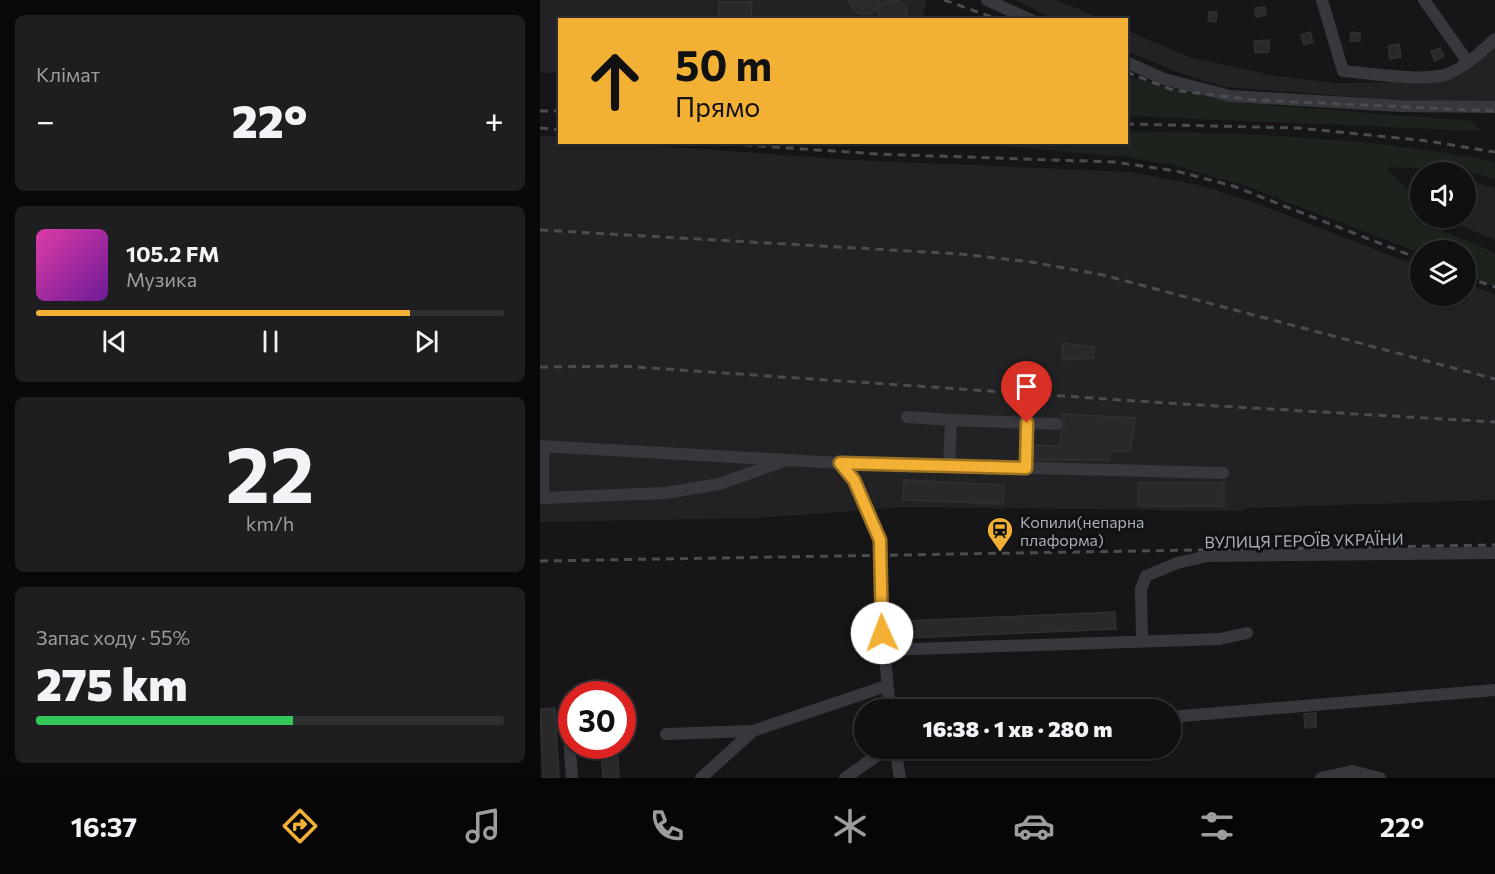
<!DOCTYPE html>
<html lang="uk">
<head>
<meta charset="utf-8">
<style>
  :root { --surface:#101012; --page:#1e1e20; --text:#f1f3f6; --muted:#9c9d9f; --line:#303032; --accent:#f2b134 }
  body { margin:0; font-family:Commissioner,sans-serif; background:var(--page); color:var(--text); height:100vh; display:flex; flex-direction:column; font-size:22px; white-space:nowrap }
  * { box-sizing:border-box; margin:0 }
  p { font-size:20px; color:var(--muted) }
  .icon { flex:none; width:33px; height:33px; fill:none; stroke:currentColor; stroke-width:2; stroke-linecap:round; stroke-linejoin:round }
  .map { position:relative; flex:1; overflow:hidden }
  .details { display:flex; flex-direction:column; gap:15px; padding:15px; background:#09090a; width:540px }
  .details>* { flex:none }
  .guide { position:absolute; left:18px; top:18px; width:570px; height:126px; border-radius:0px; box-shadow:0 2px 4px #0004,0 0 0 2px var(--line); background:#f2b134; color:#111; overflow:hidden }
  .buttons { position:absolute; left:870px; top:162px; display:grid; gap:12px }
  .buttons a { display:grid; place-items:center; width:66px; height:66px; border-radius:50%; background:var(--surface); box-shadow:0 2px 4px #0004,0 0 0 2px var(--line); font-size:30px }
  .speed { position:absolute; left:18px; top:681px; display:flex; gap:12px; font-size:30px; font-weight:700; text-align:center }
  .speed>* { display:grid; place-content:center; width:78px; height:78px; border-radius:50%; background:var(--surface); box-shadow:0 2px 4px #0004,0 0 0 2px var(--line); line-height:1 }
  .speed .limit { border:9px solid #d22; background:#fff; color:#111 }
  .pin { position:absolute; display:grid; place-items:center; width:51px; height:51px; color:#fff; margin:-62px -26px; border-radius:50% 50% 50% 0; rotate:-45deg; box-shadow:0 0 6px #0007 }
  .pin .icon { rotate:45deg }
  .me { position:absolute; width:66px; margin:-33px; rotate:358deg; stroke-linejoin:round; filter:drop-shadow(0 0 4px #0008) }
  .turn { display:flex; align-items:center; gap:21px; height:126px; padding:0 18px; font-size:27px }
  .turn .icon { width:78px; height:78px; stroke-width:2.5 }
  .turn b { display:block; font-size:42px; line-height:51px }
  .big { font-size:45px; font-weight:800; line-height:1.1 }
  .details .card { flex:1; display:flex; flex-direction:column; justify-content:center; gap:9px; min-width:0; padding:0 21px; border-radius:9px; background:var(--page) }
  .details .dial { align-items:center; gap:0 }
  .dial b { font-size:78px; line-height:1 }
  .song { display:flex; align-items:center; gap:18px }
  .cover { width:72px; height:72px; border-radius:9px; background:linear-gradient(135deg,hsl(320 70% 55%),hsl(280 70% 35%)) }
  .played { height:6px; border-radius:3px; background:linear-gradient(90deg,var(--accent) 80%,var(--line) 80%) }
  .keys { display:flex; justify-content:space-around; direction:ltr }
  .heat { display:flex; justify-content:space-between; align-items:center; font-size:33px; direction:ltr }
  .charge { height:9px; border-radius:4px; background:linear-gradient(90deg,#34c759 55%,var(--line) 0) }
  .trip { position:absolute; left:314px; top:699px; width:327px; height:60px; border-radius:30px; background:var(--surface); box-shadow:0 2px 4px #0004,0 0 0 2px var(--line); font-weight:800; line-height:60px; text-align:center }
  .tabs { display:flex; height:96px; justify-content:space-around; align-items:center; background:#060607; color:var(--muted) }
  .tabs .icon { width:42px; height:42px }
  .tabs .on { color:var(--accent) }
  .tabs b { font-size:27px; color:var(--text) }
  main { display:flex; flex:1; min-height:0 }
  .map>svg:first-child { display:block }
  .built { fill:#222225 }
  .green { fill:#1c231d }
  .building { fill:#29292c; stroke:#303034; stroke-width:1.5 }
  .lines { fill:none; stroke-linecap:round; stroke-linejoin:round }
  .minor { stroke:#37383d; stroke-width:12 }
  .rail { stroke:#4a4c52; stroke-width:3; stroke-dasharray:8 6; stroke-linecap:butt }
  .route-casing { stroke:#9d7322; stroke-width:15 }
  .route { stroke:#f2b134; stroke-width:10 }
  .labels { text-anchor:middle; dominant-baseline:central; stroke-width:6; stroke-linejoin:round; paint-order:stroke }
  .poi-label { font-size:16px; fill:#a8adb8; stroke:#111113; text-anchor:start }
  .street-label { font-size:16px; fill:#a8adb8; stroke:#111113 }
</style>
</head>
<body>
<main>
<section class="details">
<div class="card"><p>Клімат</p>
<div class="heat"><a>−</a><b class="big">22°</b><a>+</a></div>
</div>
<div class="card">
<div class="song"><i class="cover"></i><div><b>105.2 FM</b><p>Музика</p></div></div>
<div class="played"></div>
<div class="keys"><svg class="icon" aria-label="previous" viewBox="0 0 24 24"><path d="M18 5L8 12l10 7zM5 5v14"/></svg><svg class="icon" aria-label="pause" viewBox="0 0 24 24"><path d="M8 5v14M16 5v14"/></svg><svg class="icon" aria-label="next" viewBox="0 0 24 24"><path d="M6 5l10 7-10 7zM19 5v14"/></svg></div>
</div>
<div class="card dial"><b>22</b><p>km/h</p></div>
<div class="card"><p>Запас ходу · 55%</p><b class="big">275 km</b><div class="charge"></div></div>
</section>
<div class="map">
<svg width="955" height="778" viewBox="0 0 955 778">
  <rect width="100%" height="100%" fill="#161618"/>
  <path class="built" d="M0,0H387L382,19L20,20L19,73H0Z
    M475,0H516L563,19H513Z
    M586,30L649,57L736,76L797,83L884,82L917,77L955,45V103L873,101L683,87L637,72L587,51Z
    M0,136L19,137L20,142L76,143L313,160L591,172L658,185L713,202L880,267V296H926V284L955,294V500L706,508L702,511L365,507L220,518L0,522Z
    M926,180L955,188V240L905,219L926,218Z"/>
  <path class="green" d="M586,76L688,102L932,121L941,131L587,116Z
    M587,131C709,134 835,137 955,162V179L922,170L846,167L878,200L877,220L955,253V287L926,275V250H880V253L706,186L633,165L587,157L427,143L586,142Z"/>
  <path class="building" d="M308,0H339L338,5L350,0L359,1L366,8L367,20H339L338,9L329,14H320L312,8Z
    M179,2H212L211,20H179Z
    M725,7L726,15L716,17L715,8Z
    M669,12H677L676,22L668,21Z
    M770,32L773,42L764,45L761,35Z
    M811,32L820,33V41H810Z
    M729,40V52L715,53L714,41Z
    M859,44L861,57L850,59L848,46Z
    M900,48L904,56L895,61L891,52Z
    M523,343L554,347V358L522,360Z
    M521,414L595,418L590,452L570,451L569,460H495V445L520,446L521,431L525,425Z
    M364,480L464,485L463,504L363,500Z
    M598,483H684V506H598Z
    M575,612L576,629L365,638V621Z
    M15,708L19,778H3L0,709Z
    M776,713V727L765,728L764,714Z
    M61,746H77L79,778H63Z"/>
  <g class="lines">
    <path class="minor" d="M447,0L491,20
      M782,0L803,71C828,73 889,83 910,73C927,65 941,52 955,39
      M884,0L925,58
      M586,62L624,79L690,96L861,106L955,107
      M367,417L411,420L409,466
      M411,420L517,424
      M0,446L300,463L314,480L340,540L342,626L350,710
      M300,463L683,473
      M486,468L487,423
      M0,498H3V446
      M3,498L125,493L179,484L247,460
      M602,641L601,589L606,576L637,563L668,556L955,553
      M344,650L680,639L707,633
      M630,717L955,690
      M28,723L32,778
      M126,734L213,731L346,686
      M355,748L360,778
      M161,778L213,731
      M305,778L348,748
      M781,778L812,771L840,778"/>
    <path class="rail" d="M404,0L460,20
      M586,72L633,90L714,100L955,111
      M0,111H20
      M586,124L759,128L888,141L955,152
      M0,128L20,130
      M162,142L337,154L574,162L636,171L693,186L880,259
      M0,230L421,254L491,262L563,275L955,379
      M926,277L955,287
      M0,367L81,366L626,403L955,422
      M0,561L955,545"/>
  </g>
  <g class="lines">
    <g class="route-casing">
      <path id="route" d="M342,633L340,540L314,480L300,463L486,468L487,423"/>
    </g>
    <use href="#route" class="route"/>
  </g>
  <defs>
    <g id="station-pin" transform="scale(1.35)"><path d="M0 17L-7.5 6A9.5 9.5 0 1 1 7.5 6Z" fill="#f2b134" stroke="#111113"/><path d="M-3-6H3Q5-6 5-4V2Q5 4 3 4L4.5 6H3L1.5 4h-3L-3 6H-4.5L-3 4Q-5 4-5 2V-4Q-5-6-3-6ZM-3.5-4v3h7v-3ZM-3.5 1v1.5H-2V1ZM2 1v1.5H3.5V1Z" fill="#111"/></g>
  </defs>
  <g fill-rule="evenodd">
    <use href="#station-pin" x="460" y="530"/>
  </g>
  <g class="labels">
    <g class="poi-label">
      <text x="480" y="521">Копили(непарна<tspan x="480" dy="18">плаформа)</tspan></text>
    </g>
    <g class="street-label">
      <text transform="translate(764 540) rotate(-1)">ВУЛИЦЯ ГЕРОЇВ УКРАЇНИ</text>
    </g>
  </g>
</svg>
<div class="buttons">
<a><svg class="icon" aria-label="sound" viewBox="0 0 24 24"><path d="M4 9h4l5-4v14l-5-4H4zM17 9q2 3 0 6"/></svg></a>
<a><svg class="icon" aria-label="layers" viewBox="0 0 24 24"><path d="M12 4l9 5-9 5-9-5zM3 14l9 5 9-5"/></svg></a>
</div>
<div class="speed"><div class="limit">30</div></div>
<div class="pin" style="left:487px;top:423px;background:#d93025"><svg class="icon" aria-label="arrive" viewBox="0 0 24 24"><path d="M6 21V4h12l-3 4 3 4H6"/></svg></div>
<svg class="me" style="left:342px;top:633px" viewBox="-20 -20 40 40"><circle r="19" fill="#fff"/><path d="M0-13L10 11 0 6-10 11z" fill="#f2b134"/></svg>
<div class="trip">16:38 · 1 хв · 280 m</div>
<div class="guide">
<div class="turn"><svg class="icon" aria-label="ahead" viewBox="0 0 24 24"><path d="M12 20V5M6 11l6-6 6 6"/></svg><div><b>50 m</b>Прямо</div></div>
</div>
</div>
</main>
<nav class="tabs">
<b>16:37</b>
<svg class="icon on" aria-label="directions" viewBox="0 0 24 24"><path d="M12 3l9 9-9 9-9-9zM9 14v-3h6M13 9l2 2-2 2"/></svg>
<svg class="icon" aria-label="music" viewBox="0 0 24 24"><path d="M9 18V5l10-2v13"/><circle cx="6" cy="18" r="3"/><circle cx="16" cy="16" r="3"/></svg>
<svg class="icon" aria-label="phone" viewBox="0 0 24 24"><path d="M5 4h4l2 5-3 2q2 4 5 5l2-3 5 2v4C11 20 4 13 5 4z"/></svg>
<svg class="icon" aria-label="climate" viewBox="0 0 24 24"><path d="M12 3v18M4 7l16 10M4 17L20 7"/></svg>
<svg class="icon" aria-label="car" viewBox="0 0 24 24"><path d="M5 17H2v-5l4-1 3-4h7l3 4 3 1v5h-3M9 17h6M6 11h13"/><circle cx="7" cy="17" r="2"/><circle cx="17" cy="17" r="2"/></svg>
<svg class="icon" aria-label="filters" viewBox="0 0 24 24"><path d="M4 7h16M4 17h16"/><circle cx="9" cy="7" r="2"/><circle cx="15" cy="17" r="2"/></svg>
<b>22°</b>
</nav>
</body>
</html>
